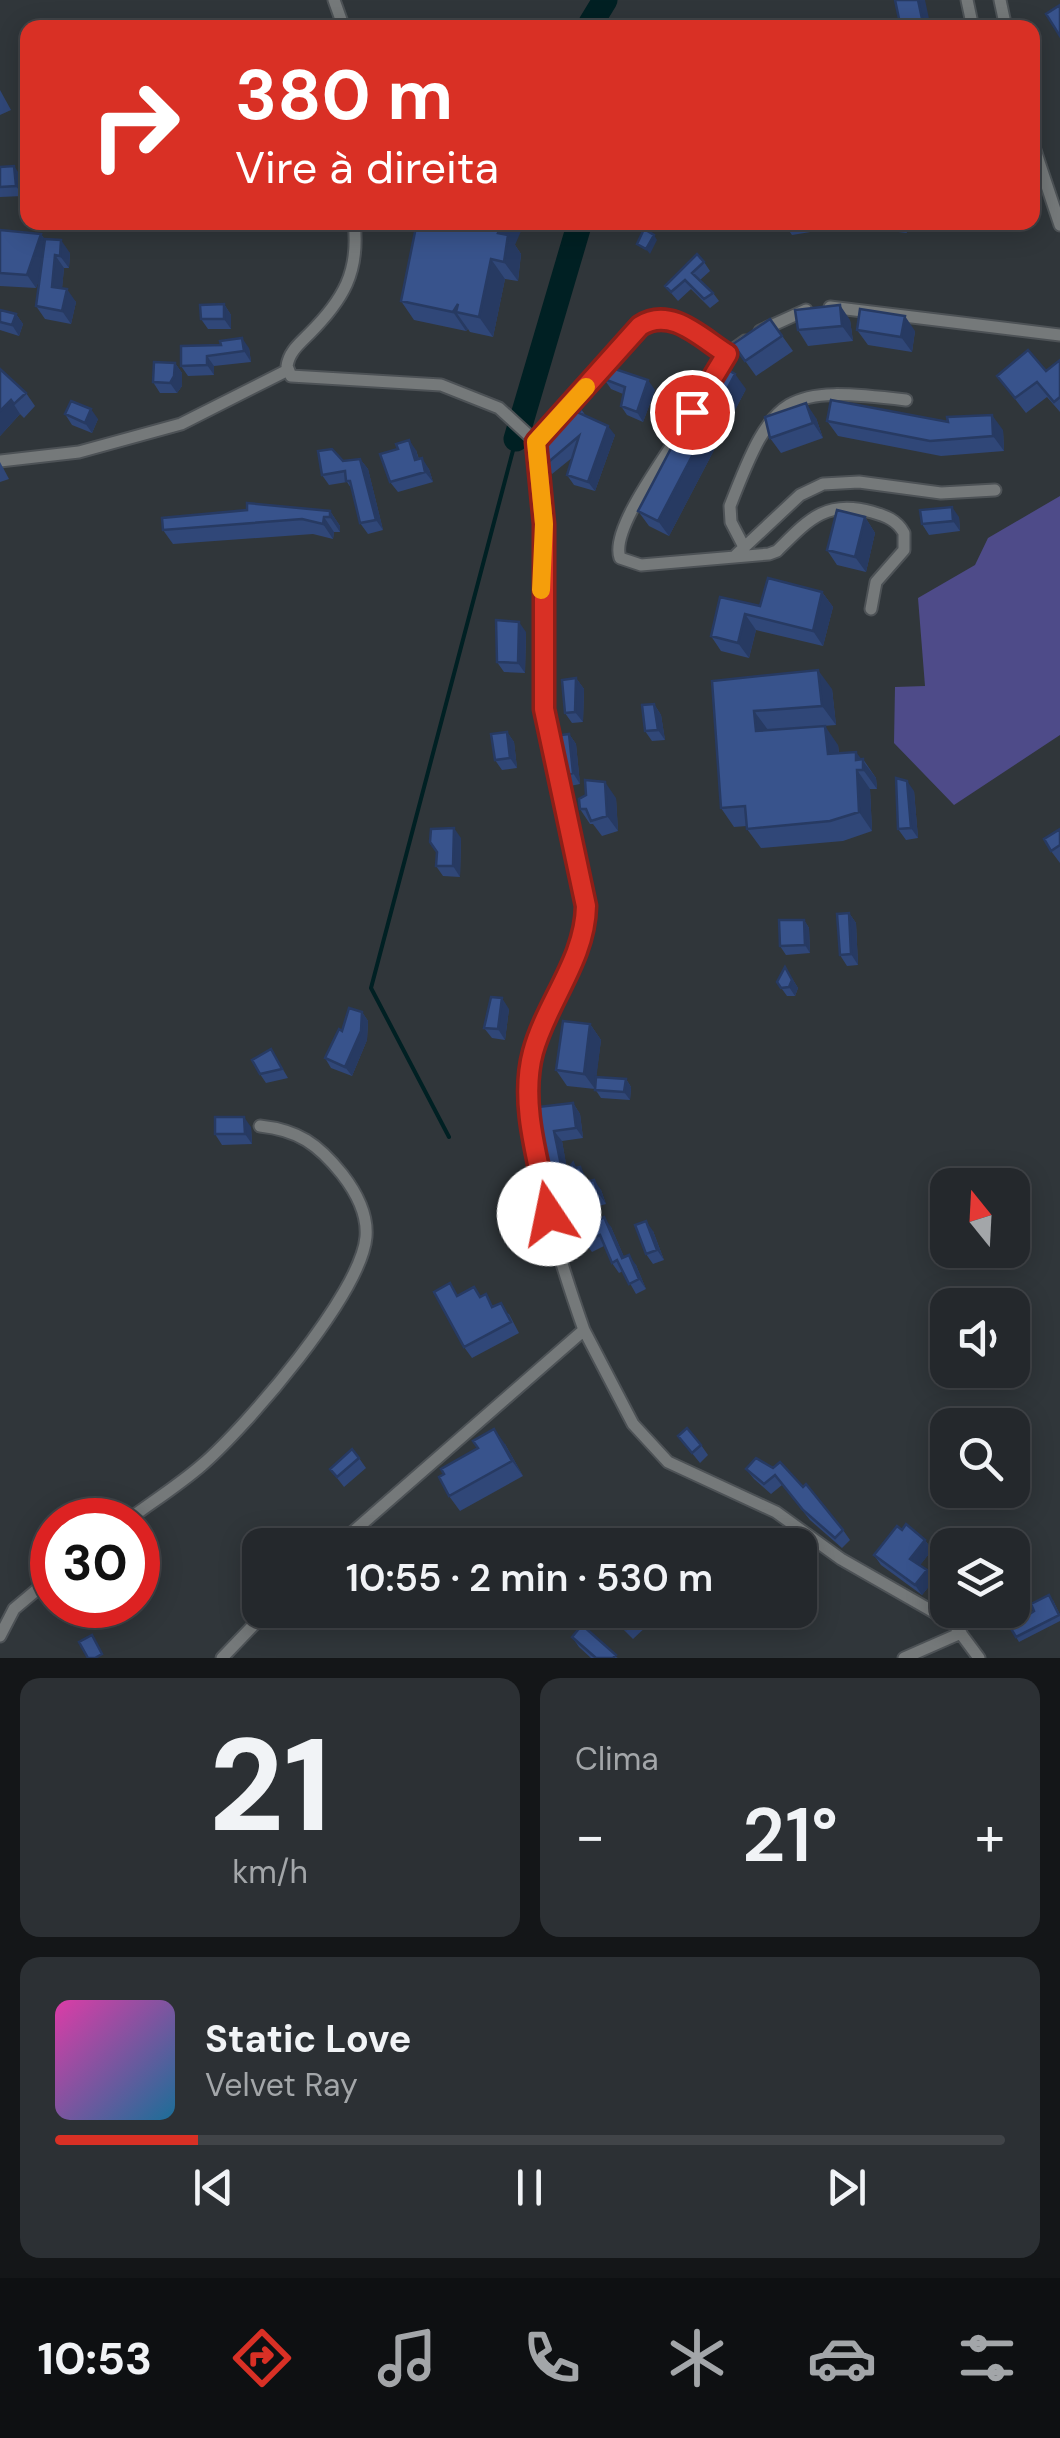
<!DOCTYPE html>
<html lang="pt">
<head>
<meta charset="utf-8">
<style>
  :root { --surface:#24282c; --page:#2c3034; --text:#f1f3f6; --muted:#a3a6a9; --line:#414448; --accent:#d93025 }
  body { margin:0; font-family:"DM Sans",sans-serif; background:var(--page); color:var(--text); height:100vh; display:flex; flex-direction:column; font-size:38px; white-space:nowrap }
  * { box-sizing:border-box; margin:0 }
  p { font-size:32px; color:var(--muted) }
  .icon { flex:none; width:55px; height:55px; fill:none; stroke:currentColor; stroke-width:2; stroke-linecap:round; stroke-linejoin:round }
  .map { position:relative; height:1658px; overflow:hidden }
  .panel { display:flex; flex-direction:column; gap:20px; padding:20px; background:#141618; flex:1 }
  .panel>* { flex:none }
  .top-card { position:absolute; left:20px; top:20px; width:1020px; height:210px; border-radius:20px; box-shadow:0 5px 25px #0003,0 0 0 2px var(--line); background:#d93025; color:#fff; overflow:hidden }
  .needle { width:65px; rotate:342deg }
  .controls { position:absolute; left:930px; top:1168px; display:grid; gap:20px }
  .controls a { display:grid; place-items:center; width:100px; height:100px; border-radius:20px; background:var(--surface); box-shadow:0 5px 25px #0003,0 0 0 2px var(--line); font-size:50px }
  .speed { position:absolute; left:30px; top:1498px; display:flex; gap:20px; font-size:50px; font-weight:700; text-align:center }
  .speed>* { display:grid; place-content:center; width:130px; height:130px; border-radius:50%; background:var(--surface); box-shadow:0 5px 25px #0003,0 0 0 2px var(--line); line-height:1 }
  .speed .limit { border:15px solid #d22; background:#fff; color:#111 }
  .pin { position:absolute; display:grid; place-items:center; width:85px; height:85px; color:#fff; margin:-42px; border:5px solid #fff; border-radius:50%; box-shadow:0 2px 10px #0007 }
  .me { position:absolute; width:110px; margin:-55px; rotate:349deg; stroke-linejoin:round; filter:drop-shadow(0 0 8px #0008) }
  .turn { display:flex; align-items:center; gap:35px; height:210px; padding:0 50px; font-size:45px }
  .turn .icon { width:130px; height:130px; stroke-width:2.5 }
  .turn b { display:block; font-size:70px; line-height:85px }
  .big { font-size:75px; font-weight:600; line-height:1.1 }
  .panel .tile { flex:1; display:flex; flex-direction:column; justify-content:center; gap:15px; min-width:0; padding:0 35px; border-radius:20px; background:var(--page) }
  .panel .dial { align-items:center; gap:0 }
  .dial b { font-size:130px; line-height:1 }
  .song { display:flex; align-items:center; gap:30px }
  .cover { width:120px; height:120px; border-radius:15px; background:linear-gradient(135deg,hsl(320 70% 55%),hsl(200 70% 35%)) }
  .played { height:10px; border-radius:5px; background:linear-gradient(90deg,var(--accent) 15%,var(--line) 15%) }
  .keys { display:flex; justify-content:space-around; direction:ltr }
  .heat { display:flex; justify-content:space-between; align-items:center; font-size:55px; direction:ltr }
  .panel .tiles { flex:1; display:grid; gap:20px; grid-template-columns:1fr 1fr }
  .tile:last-child { grid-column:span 2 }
  .trip { position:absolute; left:242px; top:1528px; width:575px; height:100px; border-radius:20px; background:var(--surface); box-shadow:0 5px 25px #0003,0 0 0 2px var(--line); font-weight:600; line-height:100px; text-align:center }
  .menu { display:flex; height:160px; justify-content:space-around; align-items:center; background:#0e1012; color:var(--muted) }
  .menu .icon { width:70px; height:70px }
  .menu .on { color:var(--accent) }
  .menu b { font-size:45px; color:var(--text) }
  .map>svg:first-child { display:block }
  .green { fill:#4e4b89 }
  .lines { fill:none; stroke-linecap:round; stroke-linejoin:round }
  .stream { stroke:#002023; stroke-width:4 }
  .river { stroke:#002023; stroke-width:25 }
  .street-casing { stroke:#4d5256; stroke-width:15 }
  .street { stroke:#75797a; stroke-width:11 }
  .wall { fill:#304778 }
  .shaded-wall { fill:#273a62 }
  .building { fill:#38538c; stroke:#273a62; stroke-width:2.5 }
  .route-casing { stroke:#8d1f18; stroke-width:25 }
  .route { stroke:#d93025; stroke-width:18 }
  .slow { stroke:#f59e0b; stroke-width:18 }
</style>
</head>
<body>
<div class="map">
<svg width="1060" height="1658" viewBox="0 0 1060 1658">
  <rect width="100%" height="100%" fill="#30363a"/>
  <path class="green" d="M1060,496V735L954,805L894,743L895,687L925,686L918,598L975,565L988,538Z"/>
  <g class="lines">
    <path class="stream" d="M449,1137L371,988L516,439"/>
    <path class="river" d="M588,28L605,0
      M516,439L580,222"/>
    <g class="street-casing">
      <path id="street" d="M334,0L344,28
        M967,0L973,28
        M1000,0L1006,28
        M1032,141L1060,225
        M830,307L1060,335
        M760,331L806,310
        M714,375L727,354L745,341
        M563,413L649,320L675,321L727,354
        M679,434C663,461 610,530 620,558L641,565L769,554L777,551C808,520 826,499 872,512C886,516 897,520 904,533V550L876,582L871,609
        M0,461L79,452L181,424L288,370
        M744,547L731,522L730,506C774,392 785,386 906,400
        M736,555L800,495L823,484L859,482L941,493L995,490
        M584,1330L633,1424L668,1462L776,1512L841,1559L953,1623L979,1658
        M128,1520C152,1502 179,1485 202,1465C246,1427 361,1294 366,1237C368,1213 356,1192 342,1174C318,1144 298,1130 260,1126
        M338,1545L584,1330C560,1262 512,1117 534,1048C550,999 585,959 586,906L544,709L543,524L536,442L499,408L441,385L291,376L287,366C289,352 299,344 309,334C343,300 360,272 354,222
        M0,1636L14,1609L52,1577
        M222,1658L268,1610
        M904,1658L961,1633"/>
    </g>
    <use href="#street" class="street"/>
  </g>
  <path class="wall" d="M0,90L11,110L0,115Z
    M0,167L21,176L23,196L0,197Z
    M783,222H834L835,228L792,235Z
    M859,222H908L907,233L863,228Z
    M0,230L41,234L45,240L70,253L69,268H64L62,288L76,302L71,324L45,319L36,306L40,277L36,288L0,286Z
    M515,245L521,254L518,281L505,279L493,337L470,332L468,329L466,331L414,320L401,301Z
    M704,262L710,271L700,280L713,293L719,301L710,308L691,289L678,301L665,286Z
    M224,304L231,315V329H208L201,319Z
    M0,310L16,314L23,324L19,336L0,330Z
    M770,319L793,351L756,376L733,344Z
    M850,320L853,341L808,346L798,330Z
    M857,330L915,331L912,352L868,345Z
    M181,346L249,348L251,362L214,366V375L188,376L181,366Z
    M1060,360V412L1047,397L1026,413L997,376L1046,371Z
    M175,363L182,373V386L177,393H160L153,382Z
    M0,369L26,393L35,406L24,418L20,414L0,436Z
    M604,379L655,390L643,422L627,415L621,406L623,394L611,389Z
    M746,389L669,536L649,526L638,511Z
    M581,409L586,416L615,435L595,491L574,485L567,475L573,457L552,474L541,460Z
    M65,414L98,419L92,433L72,425Z
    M816,418L823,438L781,453L770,438Z
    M827,421L1003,430L1004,451L941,456L838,436Z
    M416,450L419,459L429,469L433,482L398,492L390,482Z
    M360,459L368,469L383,530L368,534L360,523L353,491L347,482L329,485L322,475L343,461Z
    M0,462L9,479L0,482Z
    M330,511L340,526V532H334L333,539L313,534L173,544L163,530Z
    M865,517L875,533L866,572L837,565L827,550Z
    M959,517L960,531L929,535L922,524Z
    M822,592L833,607L823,646L756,630L749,658L721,651L711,636L760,606Z
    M526,632L525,673L504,672L497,662Z
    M576,678L584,689L583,722L572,723L565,713Z
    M712,681L832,689L836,725L768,730L838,745L839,753L863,759L876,778L877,789H870L872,831L843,841L761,848L747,829V826L734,827L721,808Z
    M654,704L661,715L665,740L652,741L645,731Z
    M507,732L514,742L517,768L502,770L495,760Z
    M569,734L576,744L580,784L570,786L563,776Z
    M914,791L918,838L906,840L898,829Z
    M616,798L618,831L602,836L593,824H590L580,809Z
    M1060,829V863L1051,851Z
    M461,838L460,877L443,876L436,866Z
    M849,913L856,923L858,965L847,966L840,955Z
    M804,920L809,928L810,953L786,955L780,946Z
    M790,975L798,988L795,996H787L777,982Z
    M509,1009L505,1040L492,1038L484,1028Z
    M362,1012L368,1021L367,1040L352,1076L331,1068L325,1058L342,1031Z
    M590,1024L601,1040L596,1077L626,1079L631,1087L630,1100L601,1098L595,1089L567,1086L556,1070Z
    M271,1049L288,1078L266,1083L260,1074Z
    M573,1103L580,1114L583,1138L562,1141L567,1170L580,1167L588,1181L601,1190L606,1204L595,1207L600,1219L611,1227L624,1257L636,1265L646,1289L636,1294L623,1271L619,1273L612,1263L604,1246L592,1252L584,1242L561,1181L551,1182L544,1172L538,1107Z
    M251,1127L252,1144L222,1145L215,1134Z
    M524,1215L532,1225L537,1246L523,1250L515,1240Z
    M653,1231L664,1260L653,1264L646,1254Z
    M474,1287L481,1297L494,1307L509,1314L519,1333L472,1358L464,1347L459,1295Z
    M678,1436L701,1445L708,1455L700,1463Z
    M505,1444L523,1476L460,1511L449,1496Z
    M359,1458L366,1468L344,1487L330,1469Z
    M756,1458L843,1530L850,1540L842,1548L810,1520L782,1485L771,1494L754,1479L746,1469Z
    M902,1530L925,1540L932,1550L920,1565L927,1570L934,1580L922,1595L881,1565L874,1555Z
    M802,1539L819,1564L808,1572L800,1561Z
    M153,1555L160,1564L151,1587L140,1583L138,1579V1563Z
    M1053,1600L1060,1615V1621L1019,1642L1016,1637L1034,1611Z
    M604,1610H638L649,1624L633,1639Z
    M951,1610H972L962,1619Z
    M572,1637L618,1658H591L579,1647Z"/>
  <path class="shaded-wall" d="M918,0H925L931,28H924Z
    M14,166L21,176L23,196L16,186Z
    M503,222H525L515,245L521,254L518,281L504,262L498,233Z
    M899,222H908L907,233Z
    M41,234L50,247L36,288L27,275Z
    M654,235L657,240L650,254L646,249Z
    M61,240L70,253L69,268L60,256Z
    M55,255L64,268L61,300L52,287Z
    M491,259L505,279L493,337L479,317Z
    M67,289L76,302L71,324L62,311Z
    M224,304L231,315V329L224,319Z
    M458,304L456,312L468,329L466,331L453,312Z
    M840,305L850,320L853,341L842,326Z
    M16,314L23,324L19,336L12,325Z
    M905,316L915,331L912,352L901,337Z
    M242,338L249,348L251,362L244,351Z
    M207,356L214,366V375L207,365Z
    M175,363L182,373V386L177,393L170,383Z
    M735,374L746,389L669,536L658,521Z
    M648,380L655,390L643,422L637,412Z
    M11,400L20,414L0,436V411Z
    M806,403L816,418L823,438L813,423Z
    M91,409L98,419L92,433L85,423Z
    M992,415L1003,430L1004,451L993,436Z
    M608,426L615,435L595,491L588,482Z
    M409,440L416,450L422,471L415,460Z
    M422,458L429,469L433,482L425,472Z
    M360,459L368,469L383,530L376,520Z
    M952,507L959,517L960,531L953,521Z
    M330,511L340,526V532L330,517Z
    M324,517L334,532L333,539L323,524Z
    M865,517L875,533L866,572L855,557Z
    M822,592L833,607L823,646L813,631Z
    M745,614L756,630L749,658L738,643Z
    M519,622L526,632L525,673L518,663Z
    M818,670L832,689L836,725L822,706Z
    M576,678L584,689L583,722L575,712Z
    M654,704L661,715L665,740L658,730Z
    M754,711L768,730L756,731Z
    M825,726L838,745L841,773L828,754Z
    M507,732L514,742L517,768L510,758Z
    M569,734L576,744L580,784L573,773Z
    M856,752L876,778L877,789L856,760Z
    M857,770L870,789L872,831L859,812Z
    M907,781L914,791L918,838L911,828Z
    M605,782L616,798L618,831L607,816Z
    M454,828L461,838L460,877L453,866Z
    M849,913L856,923L858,965L851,954Z
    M804,920L809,928L810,953L805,945Z
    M785,967L798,988L795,996L789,987Z
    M502,998L509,1009L505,1040L498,1029Z
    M362,1012L368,1021L367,1040L352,1076L345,1067Z
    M590,1024L601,1040L595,1089L584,1074Z
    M626,1079L631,1087L630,1100L624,1092Z
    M573,1103L580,1114L583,1138L576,1128Z
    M244,1117L251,1127L252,1144L245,1134Z
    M554,1131L562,1141L569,1180L562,1170Z
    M594,1180L601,1190L606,1204L599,1194Z
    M588,1197L595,1207L604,1231L597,1221Z
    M524,1215L532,1225L537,1246L530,1236Z
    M604,1217L611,1227L629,1268L622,1258Z
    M646,1221L653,1231L664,1260L657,1250Z
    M629,1255L636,1265L646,1289L639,1279Z
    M494,1429L505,1444L523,1476L512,1461Z
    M925,1540L932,1550L917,1569L910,1559Z
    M153,1555L160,1564L151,1587L145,1578Z
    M927,1570L934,1580L922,1595L915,1585Z"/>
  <path class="building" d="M895,0H918L924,28H901Z
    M1060,5V36L1046,14Z
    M14,166L16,186L0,187V167Z
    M417,222H503L498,233L508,235L504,262L491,259L479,317L456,312L458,304L453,312L401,301Z
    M644,229L654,235L646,249L637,244Z
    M0,230L41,234L27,275L0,273Z
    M45,239L61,240L60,256L55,255L52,287L67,289L62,311L36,306Z
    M697,254L704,262L692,273L713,293L704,299L685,280L671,292L665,286Z
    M224,304V319H201L200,305Z
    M840,305L842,326L798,330L795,310Z
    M860,309L905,316L901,337L857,330Z
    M0,310L16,314L12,325L0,322Z
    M770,319L782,336L745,361L733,344Z
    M242,338L244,351L207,356V365L181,366V346L221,345L220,341Z
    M1028,350L1046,371L1060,360V397L1054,402L1037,382L1015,398L997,376Z
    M154,362L175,363L174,376L170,383L153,382Z
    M716,363L735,374L658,521L638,511Z
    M609,367L648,380L637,412L621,406L625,387L604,379Z
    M0,369L26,393L14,404L11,400L0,411Z
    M831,400L948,422L947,417L992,415L993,436L930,441L827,421Z
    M71,401L91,409L85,423L65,414Z
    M570,402L581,409L579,413L608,426L588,482L567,475L579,436L545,465L541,460L539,436Z
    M806,403L813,423L770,438L765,417Z
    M409,440L415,460L422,458L425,472L390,482L380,454L398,449L396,444Z
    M332,449L343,461L360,459L376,520L360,523L350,481H346L345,471L322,475L318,451Z
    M247,503L330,511V517H324L323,524L302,519L163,530L162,518L247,510Z
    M952,507L953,521L922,524L920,510Z
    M837,510L865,517L855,557L827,550Z
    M768,578L822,592L813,631L745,614L738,643L711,636L720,597L760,606Z
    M496,620L519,622L518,663L497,662Z
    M818,670L822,706L754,711L756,731L825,726L828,754L856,752V760L863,759V770H857L859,812L830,821L747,829L745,806L721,808L712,681Z
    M576,678L575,712L565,713L562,680Z
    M654,704L658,730L645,731L642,705Z
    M507,732L510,758L495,760L491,734Z
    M569,734L573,773L563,776L554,736Z
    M896,778L907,781L911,828L898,829Z
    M585,780L605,782L607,816L591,821L586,809H580L579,799L586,795Z
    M454,828L453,866H436L437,852L430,842L431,829Z
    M1060,829V845L1051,851L1044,839Z
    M849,913L851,954L840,955L837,914Z
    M779,920H804L805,945L780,946Z
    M785,967L792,980L789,987L781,988L777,982Z
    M491,997L502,998L498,1029L484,1028Z
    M349,1008L362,1012L361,1031L345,1067L325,1058L339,1029L342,1031Z
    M563,1021L590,1024L584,1074L556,1070Z
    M271,1049L282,1069L260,1074L252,1060Z
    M596,1077L626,1079L624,1092L595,1090Z
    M573,1103L576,1128L554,1131L562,1170L544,1172L538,1107Z
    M215,1117H244L245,1134H215Z
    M573,1163L575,1168L580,1167L585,1182L594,1180L599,1194L588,1197L597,1221L604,1217L622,1258L629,1255L639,1279L629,1284L617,1260L612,1263L600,1235L584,1242L569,1210L560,1179Z
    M524,1215L530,1236L515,1240L509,1219Z
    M646,1221L657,1250L646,1254L635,1225Z
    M450,1283L457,1296L474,1287L480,1297L486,1294L492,1307L501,1303L511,1322L464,1347L434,1292Z
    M687,1428L701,1445L692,1453L678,1436Z
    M494,1429L512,1461L449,1496L439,1477L444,1474L441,1469L478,1448L473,1441Z
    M352,1449L359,1458L337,1477L330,1469Z
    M756,1458L773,1468L780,1462L803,1487L806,1484L843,1530L835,1538L803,1510L775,1475L764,1484L746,1469Z
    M906,1524L925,1540L910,1559L927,1570L915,1585L874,1555L897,1526L902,1530Z
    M802,1539L812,1553L800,1561V1545H793Z
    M945,1539L952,1545H948L947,1559L936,1550Z
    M142,1551L153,1555L145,1578L138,1575V1563Z
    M945,1584L948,1586V1604L936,1594Z
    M1049,1595L1059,1615L1016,1637L1010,1627L1034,1611L1031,1604Z
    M606,1610H638L642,1613L626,1629Z
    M582,1625L616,1655L613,1658H596L572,1637Z
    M92,1635L102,1654L95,1658H88L79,1642Z"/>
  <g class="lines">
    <g class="route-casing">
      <path id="route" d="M549,1214C539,1163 519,1104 533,1052C547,1001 585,960 586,906L544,709V524L536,442L640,326C671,306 701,338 727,354L692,412"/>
    </g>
    <use href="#route" class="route"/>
    <path class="slow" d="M541,590L544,524L536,442L586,387"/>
  </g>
</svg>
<div class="controls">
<a><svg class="needle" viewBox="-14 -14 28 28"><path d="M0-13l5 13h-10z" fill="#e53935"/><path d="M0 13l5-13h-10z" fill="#a3a6a9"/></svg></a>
<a><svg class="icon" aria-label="sound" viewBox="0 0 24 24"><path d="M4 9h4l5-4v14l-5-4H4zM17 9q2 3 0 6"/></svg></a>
<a><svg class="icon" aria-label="search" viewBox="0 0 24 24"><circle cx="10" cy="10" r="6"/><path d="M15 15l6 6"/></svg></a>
<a><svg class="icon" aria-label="layers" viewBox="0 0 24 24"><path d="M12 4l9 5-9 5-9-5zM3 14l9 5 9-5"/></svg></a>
</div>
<div class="speed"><div class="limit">30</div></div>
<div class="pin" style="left:692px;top:412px;background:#d93025"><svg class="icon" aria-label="arrive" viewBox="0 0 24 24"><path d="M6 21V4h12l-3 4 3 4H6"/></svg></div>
<svg class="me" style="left:549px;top:1214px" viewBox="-20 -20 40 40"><circle r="19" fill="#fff"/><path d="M0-13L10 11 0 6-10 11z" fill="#d93025"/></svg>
<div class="trip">10:55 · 2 min · 530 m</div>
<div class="top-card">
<div class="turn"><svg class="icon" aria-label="right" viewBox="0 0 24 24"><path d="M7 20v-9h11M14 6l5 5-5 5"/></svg><div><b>380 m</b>Vire à direita</div></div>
</div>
</div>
<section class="panel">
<div class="tiles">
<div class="tile dial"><b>21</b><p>km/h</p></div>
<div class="tile"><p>Clima</p>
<div class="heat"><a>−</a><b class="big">21°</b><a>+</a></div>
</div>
<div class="tile">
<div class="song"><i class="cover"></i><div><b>Static Love</b><p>Velvet Ray</p></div></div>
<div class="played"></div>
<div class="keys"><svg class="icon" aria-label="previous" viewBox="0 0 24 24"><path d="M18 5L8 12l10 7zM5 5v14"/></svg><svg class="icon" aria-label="pause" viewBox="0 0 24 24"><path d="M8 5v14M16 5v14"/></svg><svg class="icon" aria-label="next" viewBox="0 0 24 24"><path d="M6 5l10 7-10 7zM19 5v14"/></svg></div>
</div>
</div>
</section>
<nav class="menu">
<b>10:53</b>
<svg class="icon on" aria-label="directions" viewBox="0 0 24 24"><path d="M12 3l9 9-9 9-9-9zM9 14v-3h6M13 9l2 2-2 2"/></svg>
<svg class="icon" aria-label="music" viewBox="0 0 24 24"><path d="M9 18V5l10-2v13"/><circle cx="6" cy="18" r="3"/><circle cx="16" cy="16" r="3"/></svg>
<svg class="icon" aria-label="phone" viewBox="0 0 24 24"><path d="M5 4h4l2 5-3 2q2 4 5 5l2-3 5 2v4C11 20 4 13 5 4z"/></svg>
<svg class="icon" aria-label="climate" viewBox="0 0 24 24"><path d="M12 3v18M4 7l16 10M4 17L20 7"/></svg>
<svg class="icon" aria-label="car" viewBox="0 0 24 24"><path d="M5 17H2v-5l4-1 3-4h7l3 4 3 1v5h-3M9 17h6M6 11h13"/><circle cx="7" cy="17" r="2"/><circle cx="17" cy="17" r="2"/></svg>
<svg class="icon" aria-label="filters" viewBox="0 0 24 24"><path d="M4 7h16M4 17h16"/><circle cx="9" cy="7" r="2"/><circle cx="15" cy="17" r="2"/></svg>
</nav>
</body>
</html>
